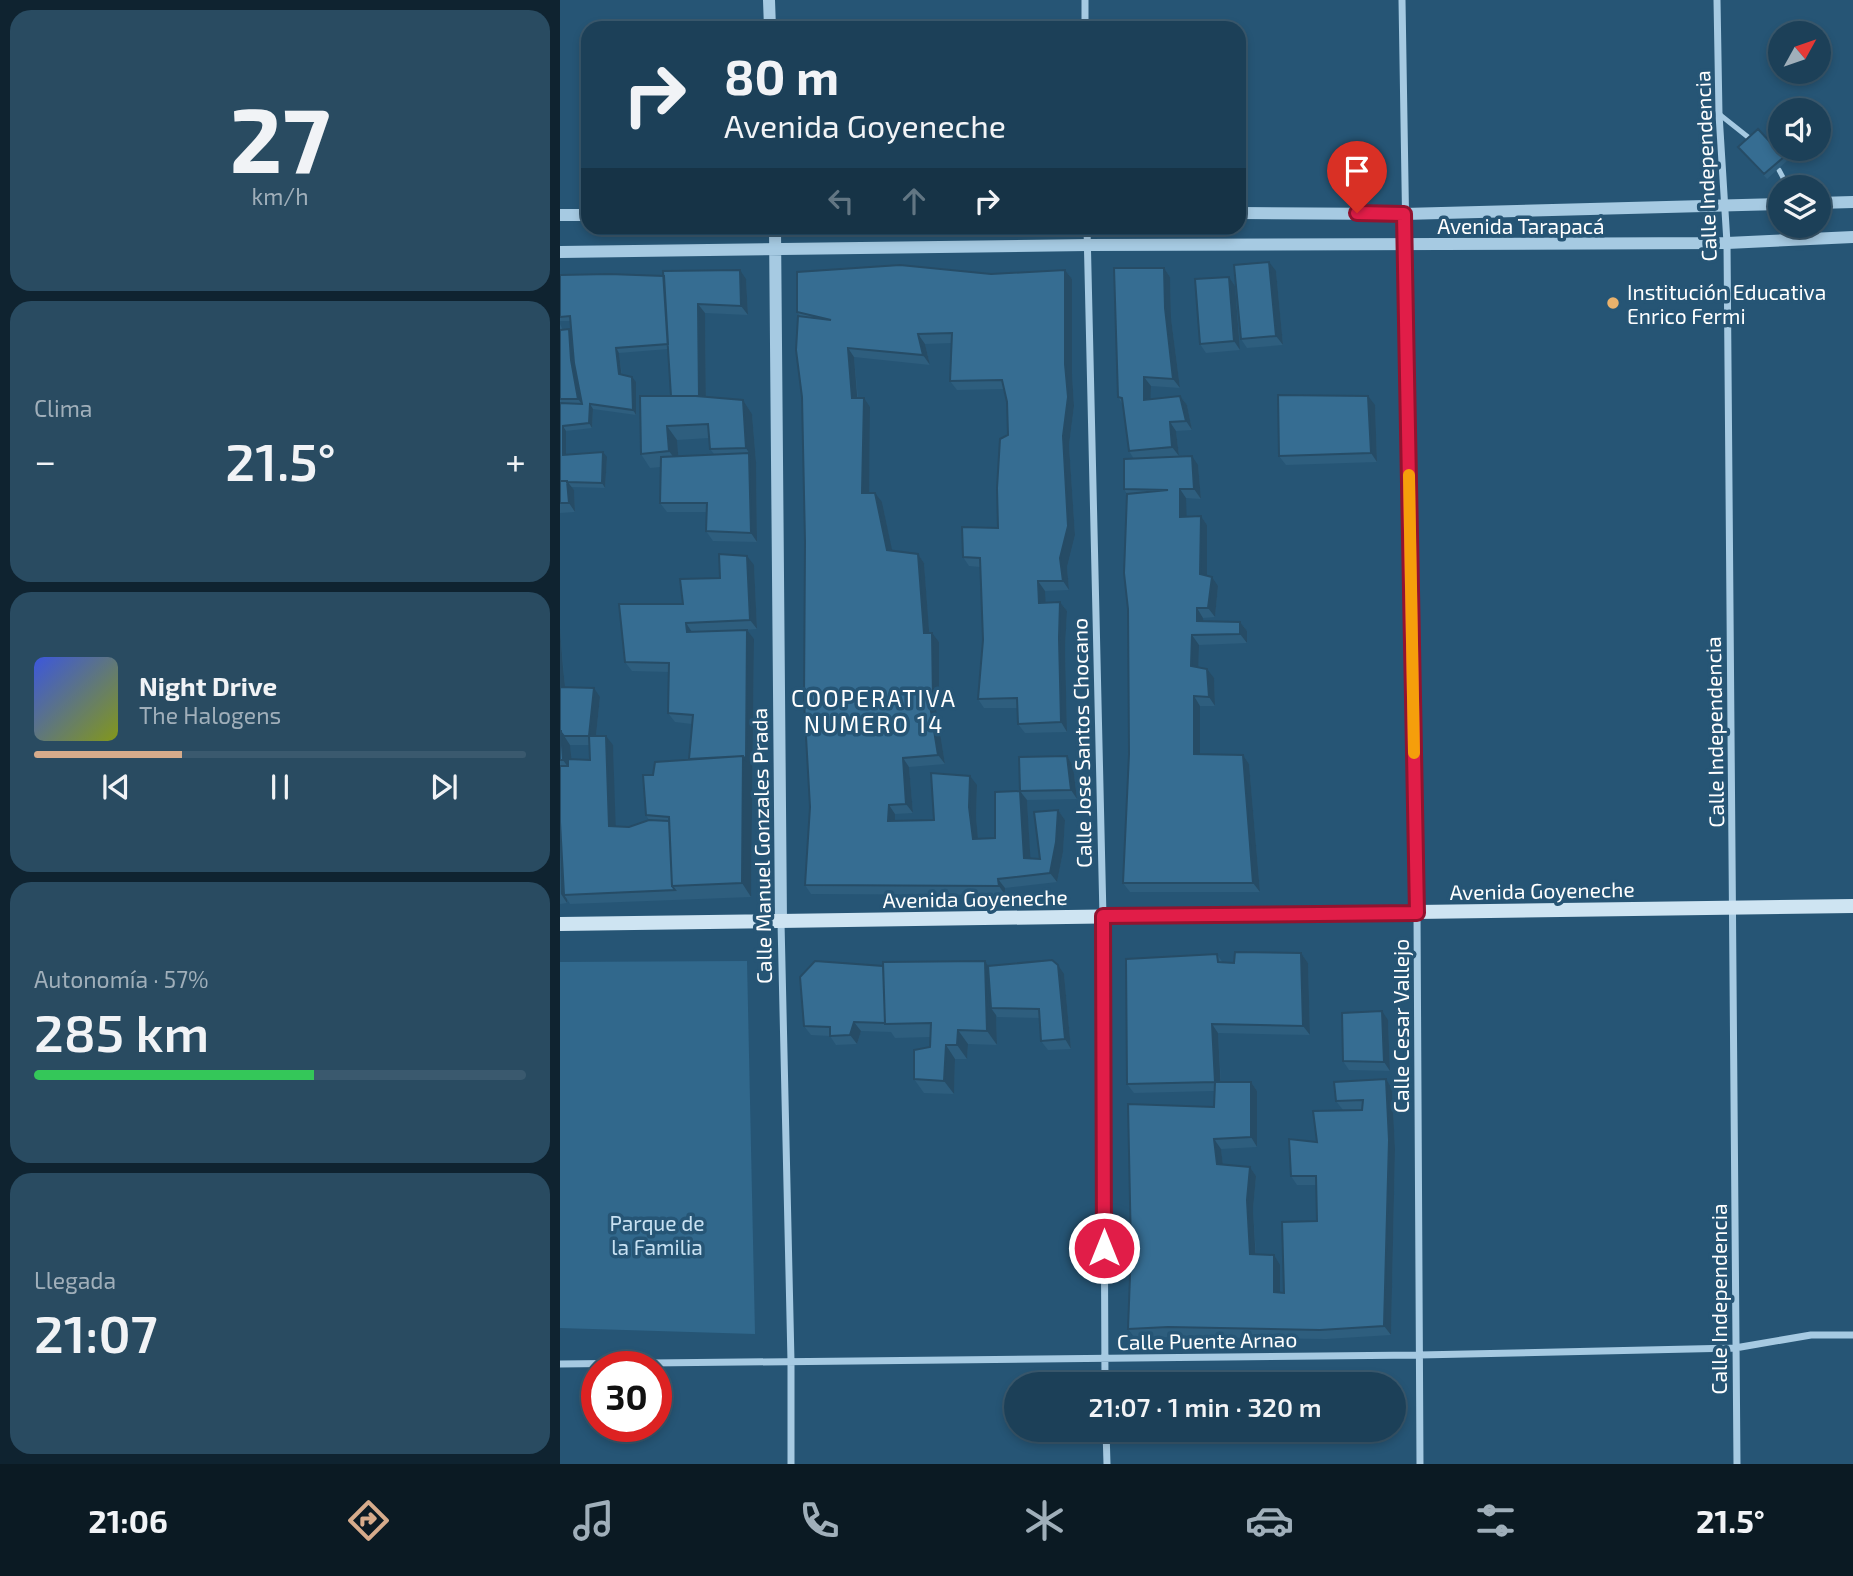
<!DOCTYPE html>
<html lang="es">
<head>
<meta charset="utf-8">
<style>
  :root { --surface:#1c4058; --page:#294b61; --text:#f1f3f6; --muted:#a0afba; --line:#3a596e; --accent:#d6ab8b }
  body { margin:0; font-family:"Exo 2",sans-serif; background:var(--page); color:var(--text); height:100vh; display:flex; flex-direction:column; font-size:26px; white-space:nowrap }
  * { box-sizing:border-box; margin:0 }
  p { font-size:23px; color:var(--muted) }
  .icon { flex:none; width:38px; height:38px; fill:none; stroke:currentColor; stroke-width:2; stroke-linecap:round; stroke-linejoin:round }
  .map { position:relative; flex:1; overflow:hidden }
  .sheet { display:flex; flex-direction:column; gap:10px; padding:10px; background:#0f2330; width:560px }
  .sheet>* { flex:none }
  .banner { position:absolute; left:21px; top:21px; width:665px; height:214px; border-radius:21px; box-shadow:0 4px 10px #0003,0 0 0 2px var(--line); background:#1c4058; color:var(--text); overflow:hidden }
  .needle { width:46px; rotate:50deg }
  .controls { position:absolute; left:1208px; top:21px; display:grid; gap:14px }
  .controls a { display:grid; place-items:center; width:63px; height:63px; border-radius:50%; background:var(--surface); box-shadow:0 4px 10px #0003,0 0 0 2px var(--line); font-size:35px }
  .speed { position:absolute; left:21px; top:1351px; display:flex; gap:14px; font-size:35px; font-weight:700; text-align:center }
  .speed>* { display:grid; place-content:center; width:91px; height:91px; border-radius:50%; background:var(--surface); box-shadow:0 4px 10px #0003,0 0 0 2px var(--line); line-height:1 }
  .speed .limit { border:10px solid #d22; background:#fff; color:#111 }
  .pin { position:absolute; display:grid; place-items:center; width:60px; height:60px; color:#fff; margin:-72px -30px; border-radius:50% 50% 50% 0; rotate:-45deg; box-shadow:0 0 7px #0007 }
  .pin .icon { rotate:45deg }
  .me { position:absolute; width:77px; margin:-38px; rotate:0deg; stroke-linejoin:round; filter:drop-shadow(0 0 5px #0008) }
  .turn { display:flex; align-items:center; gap:24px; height:147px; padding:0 28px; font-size:32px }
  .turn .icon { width:91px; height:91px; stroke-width:2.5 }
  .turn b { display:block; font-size:49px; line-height:60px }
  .lanes { display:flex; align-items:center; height:66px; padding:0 28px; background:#0003; justify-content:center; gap:35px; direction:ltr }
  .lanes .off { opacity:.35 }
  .big { font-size:52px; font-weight:600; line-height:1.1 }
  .sheet .widget { flex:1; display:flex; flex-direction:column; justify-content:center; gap:10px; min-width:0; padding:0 24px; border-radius:21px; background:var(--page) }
  .sheet .dial { align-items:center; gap:0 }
  .dial b { font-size:91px; line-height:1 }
  .song { display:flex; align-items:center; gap:21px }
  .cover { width:84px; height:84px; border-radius:10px; background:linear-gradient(135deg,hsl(230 70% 55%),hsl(70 70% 35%)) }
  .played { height:7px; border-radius:4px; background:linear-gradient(90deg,var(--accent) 30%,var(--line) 30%) }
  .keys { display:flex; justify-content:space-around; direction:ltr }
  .heat { display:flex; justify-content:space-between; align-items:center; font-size:38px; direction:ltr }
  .charge { height:10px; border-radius:5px; background:linear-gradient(90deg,#34c759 57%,var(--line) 0) }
  .trip { position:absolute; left:444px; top:1372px; width:402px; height:70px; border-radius:35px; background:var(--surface); box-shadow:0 4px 10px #0003,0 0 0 2px var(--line); font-weight:600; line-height:70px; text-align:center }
  .tabs { display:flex; height:112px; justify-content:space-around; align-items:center; background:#0b1a23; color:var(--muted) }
  .tabs .icon { width:49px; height:49px }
  .tabs .on { color:var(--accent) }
  .tabs b { font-size:32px; color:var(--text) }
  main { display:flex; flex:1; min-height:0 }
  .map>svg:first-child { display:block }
  .green { fill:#31688c }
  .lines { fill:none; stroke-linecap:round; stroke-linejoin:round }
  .service { stroke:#a6cae2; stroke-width:5 }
  .minor { stroke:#a6cae2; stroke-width:7 }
  .tertiary { stroke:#a6cae2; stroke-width:12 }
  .secondary { stroke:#cee4f2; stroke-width:14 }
  .wall { fill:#2e5e7e; fill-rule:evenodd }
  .shaded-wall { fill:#264c66 }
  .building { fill:#366d92; stroke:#264c66; stroke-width:2 }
  .route-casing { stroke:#92132f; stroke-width:18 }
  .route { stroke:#e11d48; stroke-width:12 }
  .slow { stroke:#f59e0b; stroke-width:12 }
  .poi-dot { fill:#eab26c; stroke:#265575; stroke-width:2.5 }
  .labels { text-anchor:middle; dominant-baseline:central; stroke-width:7; stroke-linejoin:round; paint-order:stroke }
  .street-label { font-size:21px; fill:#fff; stroke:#265575 }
  .poi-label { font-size:21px; fill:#fff; stroke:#265575; text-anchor:start }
  .park-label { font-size:21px; fill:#c8e1f2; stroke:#265575 }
  .neighbourhood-label { font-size:23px; letter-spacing:2px; fill:#fff; stroke:#265575 }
</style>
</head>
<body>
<main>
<section class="sheet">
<div class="widget dial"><b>27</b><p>km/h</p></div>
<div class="widget"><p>Clima</p>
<div class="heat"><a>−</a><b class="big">21.5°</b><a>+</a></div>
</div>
<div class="widget">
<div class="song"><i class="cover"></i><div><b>Night Drive</b><p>The Halogens</p></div></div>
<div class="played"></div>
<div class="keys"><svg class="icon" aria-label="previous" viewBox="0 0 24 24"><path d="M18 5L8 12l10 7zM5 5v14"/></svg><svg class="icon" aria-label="pause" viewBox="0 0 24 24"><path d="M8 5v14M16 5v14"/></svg><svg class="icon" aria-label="next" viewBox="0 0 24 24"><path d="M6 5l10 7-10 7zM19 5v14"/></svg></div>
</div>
<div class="widget"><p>Autonomía · 57%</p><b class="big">285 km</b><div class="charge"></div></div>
<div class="widget"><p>Llegada</p><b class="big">21:07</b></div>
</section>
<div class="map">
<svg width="1293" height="1464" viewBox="0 0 1293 1464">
  <rect width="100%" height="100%" fill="#265575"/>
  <path class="green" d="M187,961L195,1334L0,1328V962Z"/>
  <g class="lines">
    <path class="service" d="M1159,114L1193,141
      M1219,170L1228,187"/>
    <path class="minor" d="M525,0V28
      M842,0L857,913L860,1464
      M1157,0L1159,114L1167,243L1177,1464
      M527,228L543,917L545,1384
      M221,922L231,1361V1464
      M0,1364L859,1355L1175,1348L1251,1335H1293
      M546,1430L547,1464"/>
    <path class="tertiary" d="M209,0L210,28
      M1258,203L1293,202
      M679,213L844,214L1220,204
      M0,215H28
      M215,228L221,922
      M0,252L527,245L1167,243L1293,237"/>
    <path class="secondary" d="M0,924L1293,906"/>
  </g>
  <path class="wall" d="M1178,147L1224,157L1227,161L1207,179Z
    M604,268L610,277L611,318L620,388L591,386L590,399L620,396L627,405L632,430L616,431L619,456L604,457L638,465L641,499L626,498V517L641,516L647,525V576L658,586L655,617L643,618V621L680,622L687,631V643L639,645L638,667L654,678L655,706H640V754L683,755L689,764L700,892H570L563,883L569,754L567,494L564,489L574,459L569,451L563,405L558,397Z
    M505,270L512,279V374L514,406L509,445L515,535L507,567L509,590L485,591V603L500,602L507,611L505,647L507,732L465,733L458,724V708H424L418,699L423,640L420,567L409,566L403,557L438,528L448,435L447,402L444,389L397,390L390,381L392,343L365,344L370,365L294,357L298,398L310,407L309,493L322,502L332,551L358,554L364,563L369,633L379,642V708H376L385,764L349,767L353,813L335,814V821L374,820L417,785L416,817L418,839L435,838L460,791L507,756L513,766L517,799L467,800L470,858L480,859L498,810L505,820L503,852L497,882L445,888V895L251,894L245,885L250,807L240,316L237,312L431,274Z
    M716,271L723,345L687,348L681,339Z
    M0,275L186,279L188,315L145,313L146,397L183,400L192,414L196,462L197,542L153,541L146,531V512H107L100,503L101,467L90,468L81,454L111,396L108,349L59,353L62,375L76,382V415L33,409L32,428L6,431V455L47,457L45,488L11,487L14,490L15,512L0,513V324L3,330L9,329L11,333L10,321H0ZM149,438L150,449L154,454L118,456L117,440Z
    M669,277L675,286L680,350L646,353L640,344Z
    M815,405L817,462L726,465L719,456Z
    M194,565L197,629L171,631L194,639L191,897L10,904L7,899V903L0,904V629L5,687L40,697L36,736L53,745L55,826L69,827L89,820L86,815L93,775L129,759L132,724L115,722L108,713L109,672L72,671L65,662L123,604L160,578ZM10,745H29L30,760H11Z
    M741,953L748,963L750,1035L658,1033L661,1082H691L697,1091V1147L661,1149L663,1165L690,1167L696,1176L693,1209L696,1254L720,1265V1293H724L757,1221L756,1185H737L731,1176L757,1142L802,1110H783L776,1101L832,1089L835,1149L831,1335L766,1339L614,1337L575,1338L568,1329L654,1107V1091L574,1093L567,1084L657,954L663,963H674Z
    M425,961L428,966L504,974L511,1049L488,1050L481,1041L480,1018L437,1017L436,1015L437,1045L408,1044L407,1059H395L394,1094L364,1093L354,1079L370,1047V1037L335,1038L331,1032L301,1031L297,1044L276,1045L270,1036L251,1035L244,1026L323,966Z
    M828,1020L830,1071L789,1070L783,1061Z"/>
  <path class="shaded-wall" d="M709,262L716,271L723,345L716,336Z
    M604,268L610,277L611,318L620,388L613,379L605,308Z
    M180,270L186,279L188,315L181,306Z
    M505,270L512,279V374L514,406L509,445L515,535L507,567L509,590L503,581L500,558L505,364Z
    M669,277L675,286L680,350L674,341Z
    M138,304L145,313L146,409L139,400Z
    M9,329L15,338L25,408L18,399L11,360Z
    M358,334L365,344L370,365L363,355Z
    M56,348L59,353L62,379L59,374Z
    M288,348L294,357L298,407L292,398Z
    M72,377L76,382V415L73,410Z
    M584,377L591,386L590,410L584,400Z
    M620,396L627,405L632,430L626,421Z
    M808,396L815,405L817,462L811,453Z
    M304,398L310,407L309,503L302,493Z
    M183,400L192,414L196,462L197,542L191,533L189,453L186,448Z
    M30,404L33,409L32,428L29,423Z
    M610,422L616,431L619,456L612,447Z
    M3,426L6,431V460L3,455Z
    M107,426L117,440L119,465L109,451Z
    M43,452L47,457L45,488L42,483Z
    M632,456L638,465L641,499L634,489Z
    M7,481L14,490L15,512L9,503Z
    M620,489L626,498L627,526L620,517Z
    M315,493L322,502L334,559L327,550Z
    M641,516L647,525V583L640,574Z
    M358,554L364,563L370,643L364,633Z
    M187,556L194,565L197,629L190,620Z
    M652,577L658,586L655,617L648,608Z
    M478,581L485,591L486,612L479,603Z
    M500,602L507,611L505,647L507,732L501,722L499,638Z
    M637,608L643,618L644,630L637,621Z
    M680,622L687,631V643L680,634Z
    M126,623L132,632H127Z
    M0,629L3,667L0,662Z
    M187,630L194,639L191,897L182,883L183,756Z
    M372,633L379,642V708L373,699Z
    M632,635L639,645L638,675L631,666Z
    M0,662L3,667L6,696L0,687Z
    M647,669L654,678L655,706L649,697Z
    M34,688L40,697L35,745L29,736Z
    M634,696L640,706V763L634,754Z
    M369,699L376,708L385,764L378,755Z
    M1,731L10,745L13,774L3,760Z
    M46,736L53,745L56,835L49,826Z
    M683,755L689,764L700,892L693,883Z
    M507,756L513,766L517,799L511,790Z
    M343,758L349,767L353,813L346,804Z
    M410,776L417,785L416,817L419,849L413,839L409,807Z
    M460,791L467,800L471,868L464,858Z
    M329,805L335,814V830L328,821Z
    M498,810L505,820L503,852L497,882L490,873Z
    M0,826L4,895L7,899V903L1,894Z
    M438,879L445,888V895L439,886Z
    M741,953L748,963L750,1035L743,1026Z
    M425,961L434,975L431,1008L436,1015L437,1045L427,1031Z
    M498,965L504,974L511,1049L505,1039Z
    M822,1011L828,1020L830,1071L824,1062Z
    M294,1022L301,1031L297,1044L290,1035Z
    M652,1024L658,1033L661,1091L655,1082Z
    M398,1030L408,1044L407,1059L397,1045Z
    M386,1045L395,1059L394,1094L384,1081Z
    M826,1079L832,1089L835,1149L831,1335L824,1326Z
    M691,1082L697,1091V1147L691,1137Z
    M654,1139L661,1149L664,1173L657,1164Z
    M690,1167L696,1176L693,1209L696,1263L690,1254L687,1200Z
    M714,1255L720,1265V1301L714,1292Z"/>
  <path class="building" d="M1198,129L1224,157L1204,174L1178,147Z
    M709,262L716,336L681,339L674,265Z
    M340,265L431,274L505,270V364L508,397L503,436L508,526L500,558L503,581H478L479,603L500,602L499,638L501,722L458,724L457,698L418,699L423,640L420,558L403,557L402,527L438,528L437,488L440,439L448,435L447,402L442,380L390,381L392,333L358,334L363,355L288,348L292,398H304L302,493H315L327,550L358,554L364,633H372L373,699H369L378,755L343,758L346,804L329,805L328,821L374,820L371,773L410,776L409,807L413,839L435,838V792L460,791L459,757L507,756L511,790L460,791L464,858L480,859L474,812L498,810L496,842L490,873L438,879L439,886L245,885L250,807L244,701L245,542L242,397L236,350L238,316L271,320L237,312V272Z
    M554,268H604L605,308L613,379L584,377V400L620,396L626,421L610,422L612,447L569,451L562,398L558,397Z
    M180,270L181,306L138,304L139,396H111L103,271Z
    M49,274L104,276L108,344L56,348L59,374L72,377L73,410L30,404L29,423L3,426V455L43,452L42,483L7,482V481H0V403L22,404L14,363L10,316L0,317V275Z
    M669,277L674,341L640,344L635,279Z
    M9,329L11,360L18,399H0V330Z
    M718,395L808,396L811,453L719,456Z
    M80,396H136L183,400L186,448L150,449L148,424L107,426L109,451L81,454Z
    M189,453L191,533L146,531L147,503H100L101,457Z
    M632,456L634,489H620V517L641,516L640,574L652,577L648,608H637V621L680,622V634L632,635L631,666L647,669L649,697L634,696V754L683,755L693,883H563L569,754L568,609L564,573L567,494L608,490L564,489V459Z
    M0,481H7L9,503H0Z
    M159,554L187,556L190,620L126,623L127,632L187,630L186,760L183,756L129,759L133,715L108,713L109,663L65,662L59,604H123L120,579L160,578Z
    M0,687L34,688L29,736H46L49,826L69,827L89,820L109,821L112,886L115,890L4,895L0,822V766H8V759L30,760L29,736H4L0,731Z
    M0,731H1L3,760H0Z
    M183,756L182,883L112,886L109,817L86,815L83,775H93L95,762Z
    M675,952L741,953L743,1026L652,1024L655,1082H691V1137L654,1139L657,1164L690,1167L687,1200L690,1254L714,1255V1292L724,1293L722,1222L757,1221L756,1176H731L729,1139L757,1142L753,1111L802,1110L803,1100L776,1101L774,1082L826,1079L829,1140L824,1326L760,1330L608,1327L568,1329L571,1250L568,1104L654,1107L655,1082L567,1084L566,959L657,954L658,962L674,963Z
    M492,960L498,965L505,1039L481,1041L479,1009L431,1008L428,966Z
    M255,961L323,966L325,1023L294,1022L290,1035L270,1036V1027L244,1026L240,977Z
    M425,961L427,1031L398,1030L397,1045H386L384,1081L354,1079V1050L370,1047L371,1023L325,1024L323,962Z
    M822,1011L824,1062L783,1061L782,1013Z"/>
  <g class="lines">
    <g class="route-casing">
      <path id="route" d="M544,1248L543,916L857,913L844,214L797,213"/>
    </g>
    <use href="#route" class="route"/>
    <path class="slow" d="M849,475L854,753"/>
  </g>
  <circle class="poi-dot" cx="1053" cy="303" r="7"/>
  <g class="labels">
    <g class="street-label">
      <text transform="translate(1145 166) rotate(-92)">Calle Independencia</text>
      <text x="961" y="225">Avenida Tarapacá</text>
      <text transform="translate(1154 732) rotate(-91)">Calle Independencia</text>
      <text transform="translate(521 743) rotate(-91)">Calle Jose Santos Chocano</text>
      <text transform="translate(201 846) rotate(-91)">Calle Manuel Gonzales Prada</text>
      <text transform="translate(982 890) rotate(-1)">Avenida Goyeneche</text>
      <text transform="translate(415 898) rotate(-1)">Avenida Goyeneche</text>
      <text transform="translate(840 1026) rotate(-90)">Calle Cesar Vallejo</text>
      <text transform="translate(1158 1299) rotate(-90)">Calle Independencia</text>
      <text transform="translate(647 1340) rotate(-1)">Calle Puente Arnao</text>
    </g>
    <g class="poi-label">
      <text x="1067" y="291">Institución Educativa<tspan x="1067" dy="24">Enrico Fermi</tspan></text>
    </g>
    <g class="park-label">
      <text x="97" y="1222">Parque de<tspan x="97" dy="24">la Familia</tspan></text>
    </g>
    <g class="neighbourhood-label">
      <text x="314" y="698">COOPERATIVA<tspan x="314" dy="26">NUMERO 14</tspan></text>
    </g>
  </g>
</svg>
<div class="controls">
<a><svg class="needle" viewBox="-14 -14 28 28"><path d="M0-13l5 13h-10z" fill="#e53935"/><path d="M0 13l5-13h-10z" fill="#a0afba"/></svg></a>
<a><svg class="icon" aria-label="sound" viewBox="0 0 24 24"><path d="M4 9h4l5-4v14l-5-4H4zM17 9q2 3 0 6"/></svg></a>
<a><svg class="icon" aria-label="layers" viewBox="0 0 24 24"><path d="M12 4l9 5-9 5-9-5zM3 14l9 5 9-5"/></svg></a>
</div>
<div class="speed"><div class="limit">30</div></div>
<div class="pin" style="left:797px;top:213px;background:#d93025"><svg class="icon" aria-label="arrive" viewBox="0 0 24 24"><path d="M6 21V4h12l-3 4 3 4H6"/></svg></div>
<svg class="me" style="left:544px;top:1248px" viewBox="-20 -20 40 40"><circle r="17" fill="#e11d48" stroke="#fff" stroke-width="3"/><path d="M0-11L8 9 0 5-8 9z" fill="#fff"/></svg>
<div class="trip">21:07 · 1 min · 320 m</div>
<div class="banner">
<div class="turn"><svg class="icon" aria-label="right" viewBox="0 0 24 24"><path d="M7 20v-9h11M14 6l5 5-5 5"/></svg><div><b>80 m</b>Avenida Goyeneche</div></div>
<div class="lanes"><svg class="icon off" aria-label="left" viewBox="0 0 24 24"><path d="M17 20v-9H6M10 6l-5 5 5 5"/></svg><svg class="icon off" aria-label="ahead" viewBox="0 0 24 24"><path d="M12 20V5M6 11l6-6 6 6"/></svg><svg class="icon" aria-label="right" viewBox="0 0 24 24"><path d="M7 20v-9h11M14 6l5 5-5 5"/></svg></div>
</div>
</div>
</main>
<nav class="tabs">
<b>21:06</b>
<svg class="icon on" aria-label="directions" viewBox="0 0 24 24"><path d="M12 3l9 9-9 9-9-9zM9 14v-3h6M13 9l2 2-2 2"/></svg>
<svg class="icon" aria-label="music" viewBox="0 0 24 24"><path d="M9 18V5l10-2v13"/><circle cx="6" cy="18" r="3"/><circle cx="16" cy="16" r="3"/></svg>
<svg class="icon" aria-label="phone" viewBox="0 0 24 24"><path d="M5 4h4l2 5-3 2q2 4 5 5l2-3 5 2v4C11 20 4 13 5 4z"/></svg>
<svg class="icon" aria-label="climate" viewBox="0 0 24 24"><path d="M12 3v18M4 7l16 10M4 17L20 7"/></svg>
<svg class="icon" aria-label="car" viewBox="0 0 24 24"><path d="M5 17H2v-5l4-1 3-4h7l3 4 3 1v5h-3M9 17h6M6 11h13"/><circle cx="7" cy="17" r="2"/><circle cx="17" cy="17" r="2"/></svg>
<svg class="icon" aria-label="filters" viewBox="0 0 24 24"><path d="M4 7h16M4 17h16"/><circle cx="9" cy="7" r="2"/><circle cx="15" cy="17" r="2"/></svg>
<b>21.5°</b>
</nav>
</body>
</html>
